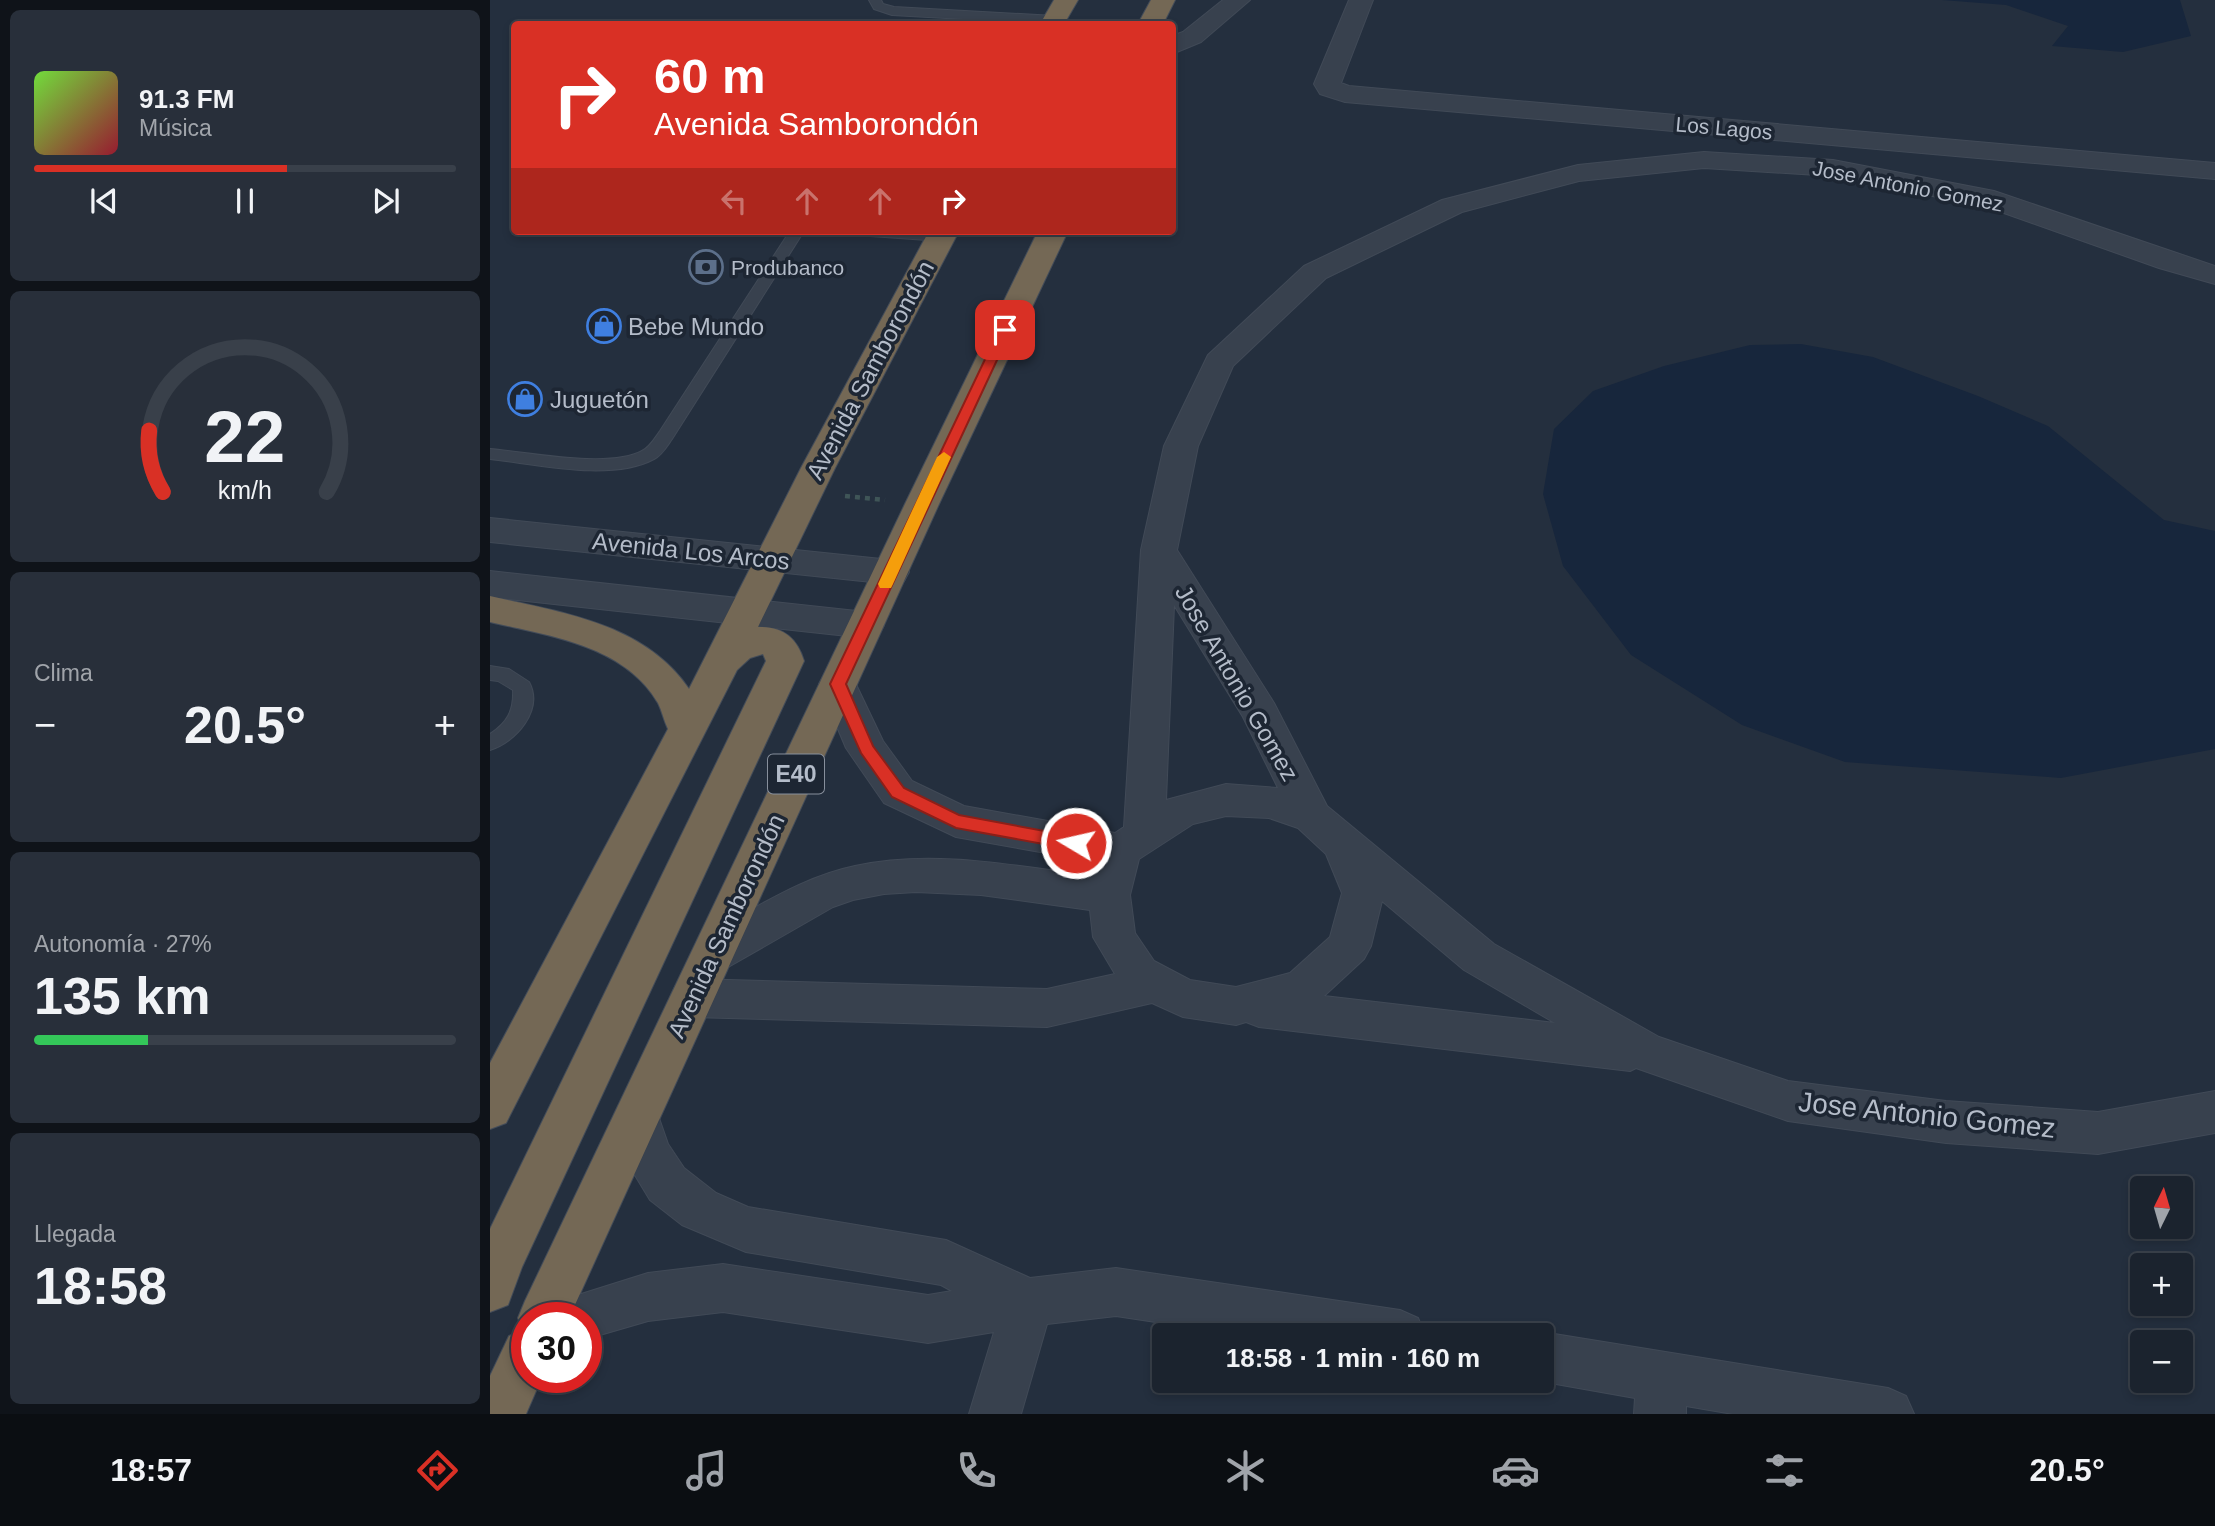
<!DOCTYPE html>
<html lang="es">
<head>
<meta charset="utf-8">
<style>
  :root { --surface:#1b232e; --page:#282f3a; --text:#f1f3f6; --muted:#a0a4aa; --line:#39404a; --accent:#d93025 }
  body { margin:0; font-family:Helvetica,sans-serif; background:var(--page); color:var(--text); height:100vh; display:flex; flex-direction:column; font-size:26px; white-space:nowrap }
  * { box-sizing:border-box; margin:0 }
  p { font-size:23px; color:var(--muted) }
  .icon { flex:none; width:38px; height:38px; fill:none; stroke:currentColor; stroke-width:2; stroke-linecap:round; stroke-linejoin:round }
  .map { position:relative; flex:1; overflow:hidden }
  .details { display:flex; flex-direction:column; gap:10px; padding:10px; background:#0f1319; width:490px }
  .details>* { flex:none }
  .hud { position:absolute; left:21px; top:21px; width:665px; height:214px; border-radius:7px; box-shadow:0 4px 10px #0003,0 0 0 2px var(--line); background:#d93025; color:#fff; overflow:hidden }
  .needle { width:46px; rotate:5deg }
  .tools { position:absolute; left:1640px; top:1176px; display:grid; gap:14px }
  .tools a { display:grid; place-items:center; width:63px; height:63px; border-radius:7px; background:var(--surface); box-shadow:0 4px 10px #0003,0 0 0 2px var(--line); font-size:35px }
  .speed { position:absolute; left:21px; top:1302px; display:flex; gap:14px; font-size:35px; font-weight:700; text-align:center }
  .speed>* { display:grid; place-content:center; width:91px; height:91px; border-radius:50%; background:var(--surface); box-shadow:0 4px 10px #0003,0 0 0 2px var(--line); line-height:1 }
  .speed .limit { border:10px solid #d22; background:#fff; color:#111 }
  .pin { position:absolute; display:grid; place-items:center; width:60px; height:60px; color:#fff; margin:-30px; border-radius:14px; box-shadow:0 4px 10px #0006 }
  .me { position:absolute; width:77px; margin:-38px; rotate:279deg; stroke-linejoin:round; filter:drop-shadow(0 0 5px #0008) }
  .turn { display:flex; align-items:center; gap:24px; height:147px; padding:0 28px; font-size:32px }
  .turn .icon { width:91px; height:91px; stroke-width:2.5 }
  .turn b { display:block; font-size:49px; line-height:60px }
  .lanes { display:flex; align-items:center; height:66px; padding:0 28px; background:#0003; justify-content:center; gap:35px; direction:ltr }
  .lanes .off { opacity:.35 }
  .big { font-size:52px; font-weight:700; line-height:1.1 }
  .details .card { flex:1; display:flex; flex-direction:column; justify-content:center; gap:10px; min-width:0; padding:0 24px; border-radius:10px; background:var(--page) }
  .details .dial { align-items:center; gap:0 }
  .dial svg { height:182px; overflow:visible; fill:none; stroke:var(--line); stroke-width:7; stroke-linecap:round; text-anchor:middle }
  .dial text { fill:var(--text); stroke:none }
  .song { display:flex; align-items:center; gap:21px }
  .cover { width:84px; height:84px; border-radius:10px; background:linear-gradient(135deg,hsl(100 70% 55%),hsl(350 70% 35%)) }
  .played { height:7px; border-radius:4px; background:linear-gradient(90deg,var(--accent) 60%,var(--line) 60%) }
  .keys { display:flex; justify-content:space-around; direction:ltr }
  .heat { display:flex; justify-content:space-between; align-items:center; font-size:38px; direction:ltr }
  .charge { height:10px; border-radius:5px; background:linear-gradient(90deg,#34c759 27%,var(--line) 0) }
  .trip { position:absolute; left:662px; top:1323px; width:402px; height:70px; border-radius:7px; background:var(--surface); box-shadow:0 4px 10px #0003,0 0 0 2px var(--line); font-weight:700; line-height:70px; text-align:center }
  .menu { display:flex; height:112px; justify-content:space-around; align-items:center; background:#0b0e12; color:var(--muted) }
  .menu .icon { width:49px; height:49px }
  .menu .current { color:var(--accent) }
  .menu b { font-size:32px; color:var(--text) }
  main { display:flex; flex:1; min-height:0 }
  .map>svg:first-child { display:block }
  .water { fill:#17263c }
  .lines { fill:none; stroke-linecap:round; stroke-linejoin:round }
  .lane-casing { stroke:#414a57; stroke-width:2 }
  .street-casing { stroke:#414a57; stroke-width:2 }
  .highway-casing { stroke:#434c59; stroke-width:2 }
  .path { stroke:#3f5557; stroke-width:4.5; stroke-dasharray:5 5; stroke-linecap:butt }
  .lane { fill:#38414e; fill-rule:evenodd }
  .street { fill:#38414e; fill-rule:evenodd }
  .highway { fill:#746855; fill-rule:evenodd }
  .route { fill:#d93025; stroke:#8d1f18; stroke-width:2 }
  .slow { fill:#f59e0b }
  .labels { text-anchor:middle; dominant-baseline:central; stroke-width:7; stroke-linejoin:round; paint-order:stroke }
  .far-street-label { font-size:21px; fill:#b4bcc9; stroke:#1d2633 }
  .far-poi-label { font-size:21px; fill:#b4bcc9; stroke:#1d2633; text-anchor:start }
  .shield { fill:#1d2633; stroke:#878f9c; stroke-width:2 }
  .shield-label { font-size:23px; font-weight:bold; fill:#b4bcc9 }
  .poi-label { font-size:24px; fill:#b4bcc9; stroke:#1d2633; text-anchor:start }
  .street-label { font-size:24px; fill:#b4bcc9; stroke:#1d2633 }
  .near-street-label { font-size:28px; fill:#b4bcc9; stroke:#1d2633 }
</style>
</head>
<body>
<main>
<section class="details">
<div class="card">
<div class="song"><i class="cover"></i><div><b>91.3 FM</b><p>Música</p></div></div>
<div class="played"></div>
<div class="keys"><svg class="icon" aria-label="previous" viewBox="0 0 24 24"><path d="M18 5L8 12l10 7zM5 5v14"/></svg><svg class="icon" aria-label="pause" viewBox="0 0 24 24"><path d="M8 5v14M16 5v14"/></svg><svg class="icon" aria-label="next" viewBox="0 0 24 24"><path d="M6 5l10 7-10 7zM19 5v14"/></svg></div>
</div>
<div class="card dial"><svg viewBox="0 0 100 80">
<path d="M14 69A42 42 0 1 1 86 69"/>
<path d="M14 69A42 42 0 0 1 8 42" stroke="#d93025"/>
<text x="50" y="56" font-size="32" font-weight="700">22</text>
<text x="50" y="72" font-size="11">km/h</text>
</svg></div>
<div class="card"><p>Clima</p>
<div class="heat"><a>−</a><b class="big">20.5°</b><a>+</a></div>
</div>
<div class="card"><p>Autonomía · 27%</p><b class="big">135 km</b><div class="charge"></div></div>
<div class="card"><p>Llegada</p><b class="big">18:58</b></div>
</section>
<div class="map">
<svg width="1725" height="1414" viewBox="0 0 1725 1414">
  <rect width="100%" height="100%" fill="#242f3e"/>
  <path class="water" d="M1452,0H1690L1701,36L1633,52L1562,46L1578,26L1516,5Z
    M1311,344L1383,357L1488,396L1558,426L1674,520L1725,531V749L1571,778L1355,762L1252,725L1141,655L1073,566L1053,494L1064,429L1103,391L1174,366L1260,345Z"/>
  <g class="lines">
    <g class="lane-casing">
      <path id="lane" d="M379,0H391L393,4L404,7L565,16L571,20L565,24L402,15L384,9Z
        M300,231H314L182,439C177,446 172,455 164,459C121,482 46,464 0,459V449C37,452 119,469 152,451C160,447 165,438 170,431Z
        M359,231C379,231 445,225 458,237L451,241L366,235Z
        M0,666L19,669L39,682C54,710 26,742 0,750V734C17,723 24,711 23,690L8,681L0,680Z"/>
    </g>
    <g class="street-casing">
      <path id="street" d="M733,0H760L711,42L682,54V36L693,32Z
        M859,0H883L851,83L859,86L1725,163V179L855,102L830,94L824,84Z
        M1214,152L1343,160L1504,191L1725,266V284L1669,268L1497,207L1343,176L1214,168L1089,181L972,212L836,278L743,366L708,446L687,550L784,703L837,806L1004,944L1169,1037L1298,1081L1456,1101L1608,1112L1725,1091V1133L1608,1154L1456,1143L1298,1121L1146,1068L1140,1071L769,1027L756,1022L746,1025L693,1017L662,1003L557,1027L202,1017L186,1011L180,998L186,985L202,979L557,989L625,974L603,937L600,910L491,895L426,892L394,894L363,900L343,907L240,966L225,971L210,966L203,953C213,933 238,923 257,912C291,893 326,874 365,866C444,849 524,866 603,876L607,862L466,837L394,803L356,748L329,684L335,674L348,670L361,674L393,741L422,781L474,806L625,833L634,827L651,550L674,446L718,355L814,266L952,200L1088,165ZM684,605L753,717L788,788L736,784L676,800ZM736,816L779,818L808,828L836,854L852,893L840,937L800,973L746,987L700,980L664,961L645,933L640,895L649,859L703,824ZM892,901L974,970L1065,1023L834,996L874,959L881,946Z
        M0,518L401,560L414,563L419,572L414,581L401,584L0,542Z
        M0,571L376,612L389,616L394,625L389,634L376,638L0,597Z
        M147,1095L163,1101L178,1144L194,1168L226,1193L258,1207L456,1240L540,1278L626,1268L910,1310L928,1318L935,1335H752L626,1316L557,1324L531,1414H479L504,1332L438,1343L233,1312L158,1321L96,1339V1318H62L69,1301L158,1273L233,1264L438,1295L462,1291L451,1285L256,1252L192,1225L160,1200L140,1167L124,1116L131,1101Z
        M1052,1332L1398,1388L1416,1396L1424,1414H1243L1196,1406V1414H1144L1145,1398L1049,1381H1052V1335H1044Z"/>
    </g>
    <g class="highway-casing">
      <path id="highway" d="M564,0H588L574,24H550Z
        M661,0H685L673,24H648Z
        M439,231H469L345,468L268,627C293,626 307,638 314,661L32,1267L18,1305L0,1312V1229L276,661L273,654L260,658L247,670L16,1123L0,1129V1063L178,729C174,721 172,711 168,703C134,645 59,636 0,622V596C72,613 154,623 199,689L311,468Z
        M548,231H578L449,504L79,1318H37V1377H52L36,1414H0V1376L19,1336L33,1331L28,1318L35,1301L415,504Z"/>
    </g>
    <path class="path" d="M355,496L395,500"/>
    <use href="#lane" class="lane"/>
    <use href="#street" class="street"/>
    <use href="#highway" class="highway"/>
  </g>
  <path class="route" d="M515,326L521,330L356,684L383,746L414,788L469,815L592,838L595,843L592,848L586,850L466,828L402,797L371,753L340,684L509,330Z"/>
  <path class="slow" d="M454,452L461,457L403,584L401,588H390L388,584L447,457Z"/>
  <defs>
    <g id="bank-ring" transform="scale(1.75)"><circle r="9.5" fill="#1d2633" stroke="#5c6f8a" stroke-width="1.5"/><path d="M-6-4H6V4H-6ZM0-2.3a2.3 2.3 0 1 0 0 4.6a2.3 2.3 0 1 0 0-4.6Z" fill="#5c6f8a"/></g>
    <g id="shop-ring" transform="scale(1.75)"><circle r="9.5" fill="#1d2633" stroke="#3f7fe0" stroke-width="1.5"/><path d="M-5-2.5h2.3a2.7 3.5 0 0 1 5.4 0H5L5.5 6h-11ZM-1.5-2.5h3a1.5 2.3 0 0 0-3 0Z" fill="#3f7fe0"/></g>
  </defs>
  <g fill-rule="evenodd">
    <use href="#bank-ring" x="216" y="267"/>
    <use href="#shop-ring" x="114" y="326"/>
    <use href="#shop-ring" x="35" y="399"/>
  </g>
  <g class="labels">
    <g class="far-street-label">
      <text transform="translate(1234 128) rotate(5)">Los Lagos</text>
      <text transform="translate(1418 186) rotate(11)">Jose Antonio Gomez</text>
    </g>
    <g class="far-poi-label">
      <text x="241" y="267">Produbanco</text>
    </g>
    <rect class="shield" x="278" y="754.5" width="56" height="39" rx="5"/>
    <g class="shield-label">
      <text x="306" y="774">E40</text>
    </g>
    <g class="poi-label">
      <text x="138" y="326">Bebe Mundo</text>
      <text x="60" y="399">Juguetón</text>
    </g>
    <g class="street-label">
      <text transform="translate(380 370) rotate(-62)">Avenida Samborondón</text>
      <text transform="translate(201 551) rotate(6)">Avenida Los Arcos</text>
      <text transform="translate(747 683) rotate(60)">Jose Antonio Gomez</text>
      <text transform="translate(236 926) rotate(-65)">Avenida Samborondón</text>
    </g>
    <g class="near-street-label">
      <text transform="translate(1437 1115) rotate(6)">Jose Antonio Gomez</text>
    </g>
  </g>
</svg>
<div class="tools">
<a><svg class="needle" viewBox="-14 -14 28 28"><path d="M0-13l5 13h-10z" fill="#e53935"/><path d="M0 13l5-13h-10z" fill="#a0a4aa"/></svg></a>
<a>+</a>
<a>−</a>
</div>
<div class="speed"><div class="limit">30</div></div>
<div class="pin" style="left:515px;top:330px;background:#d93025"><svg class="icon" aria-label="arrive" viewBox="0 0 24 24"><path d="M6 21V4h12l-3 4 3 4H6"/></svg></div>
<svg class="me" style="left:586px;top:843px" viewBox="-20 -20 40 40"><circle r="17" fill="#d93025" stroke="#fff" stroke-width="3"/><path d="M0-11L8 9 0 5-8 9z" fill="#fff"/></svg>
<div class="trip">18:58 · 1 min · 160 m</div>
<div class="hud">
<div class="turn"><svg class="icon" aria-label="right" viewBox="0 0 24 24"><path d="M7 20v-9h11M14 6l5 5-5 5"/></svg><div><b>60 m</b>Avenida Samborondón</div></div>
<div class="lanes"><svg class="icon off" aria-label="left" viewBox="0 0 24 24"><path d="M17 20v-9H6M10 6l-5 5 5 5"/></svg><svg class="icon off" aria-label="ahead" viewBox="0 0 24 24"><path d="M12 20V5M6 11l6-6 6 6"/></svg><svg class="icon off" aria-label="ahead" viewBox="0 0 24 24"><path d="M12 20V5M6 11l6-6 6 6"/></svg><svg class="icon" aria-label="right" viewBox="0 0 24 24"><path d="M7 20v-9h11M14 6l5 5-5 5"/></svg></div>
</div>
</div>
</main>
<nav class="menu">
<b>18:57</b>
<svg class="icon current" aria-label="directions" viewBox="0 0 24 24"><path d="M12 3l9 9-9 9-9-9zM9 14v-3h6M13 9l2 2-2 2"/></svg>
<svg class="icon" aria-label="music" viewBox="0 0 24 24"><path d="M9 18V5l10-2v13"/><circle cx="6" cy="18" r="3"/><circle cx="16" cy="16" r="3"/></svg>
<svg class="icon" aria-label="phone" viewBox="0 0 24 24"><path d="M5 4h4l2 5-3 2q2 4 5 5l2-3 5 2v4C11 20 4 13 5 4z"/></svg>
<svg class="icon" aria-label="climate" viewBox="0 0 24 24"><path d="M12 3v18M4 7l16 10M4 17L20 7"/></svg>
<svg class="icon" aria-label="car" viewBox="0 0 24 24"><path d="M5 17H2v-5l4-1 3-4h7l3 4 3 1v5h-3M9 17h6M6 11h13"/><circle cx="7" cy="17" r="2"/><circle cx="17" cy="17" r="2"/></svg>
<svg class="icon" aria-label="filters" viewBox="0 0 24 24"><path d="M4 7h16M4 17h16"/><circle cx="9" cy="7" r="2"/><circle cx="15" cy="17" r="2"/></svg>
<b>20.5°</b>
</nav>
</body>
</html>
